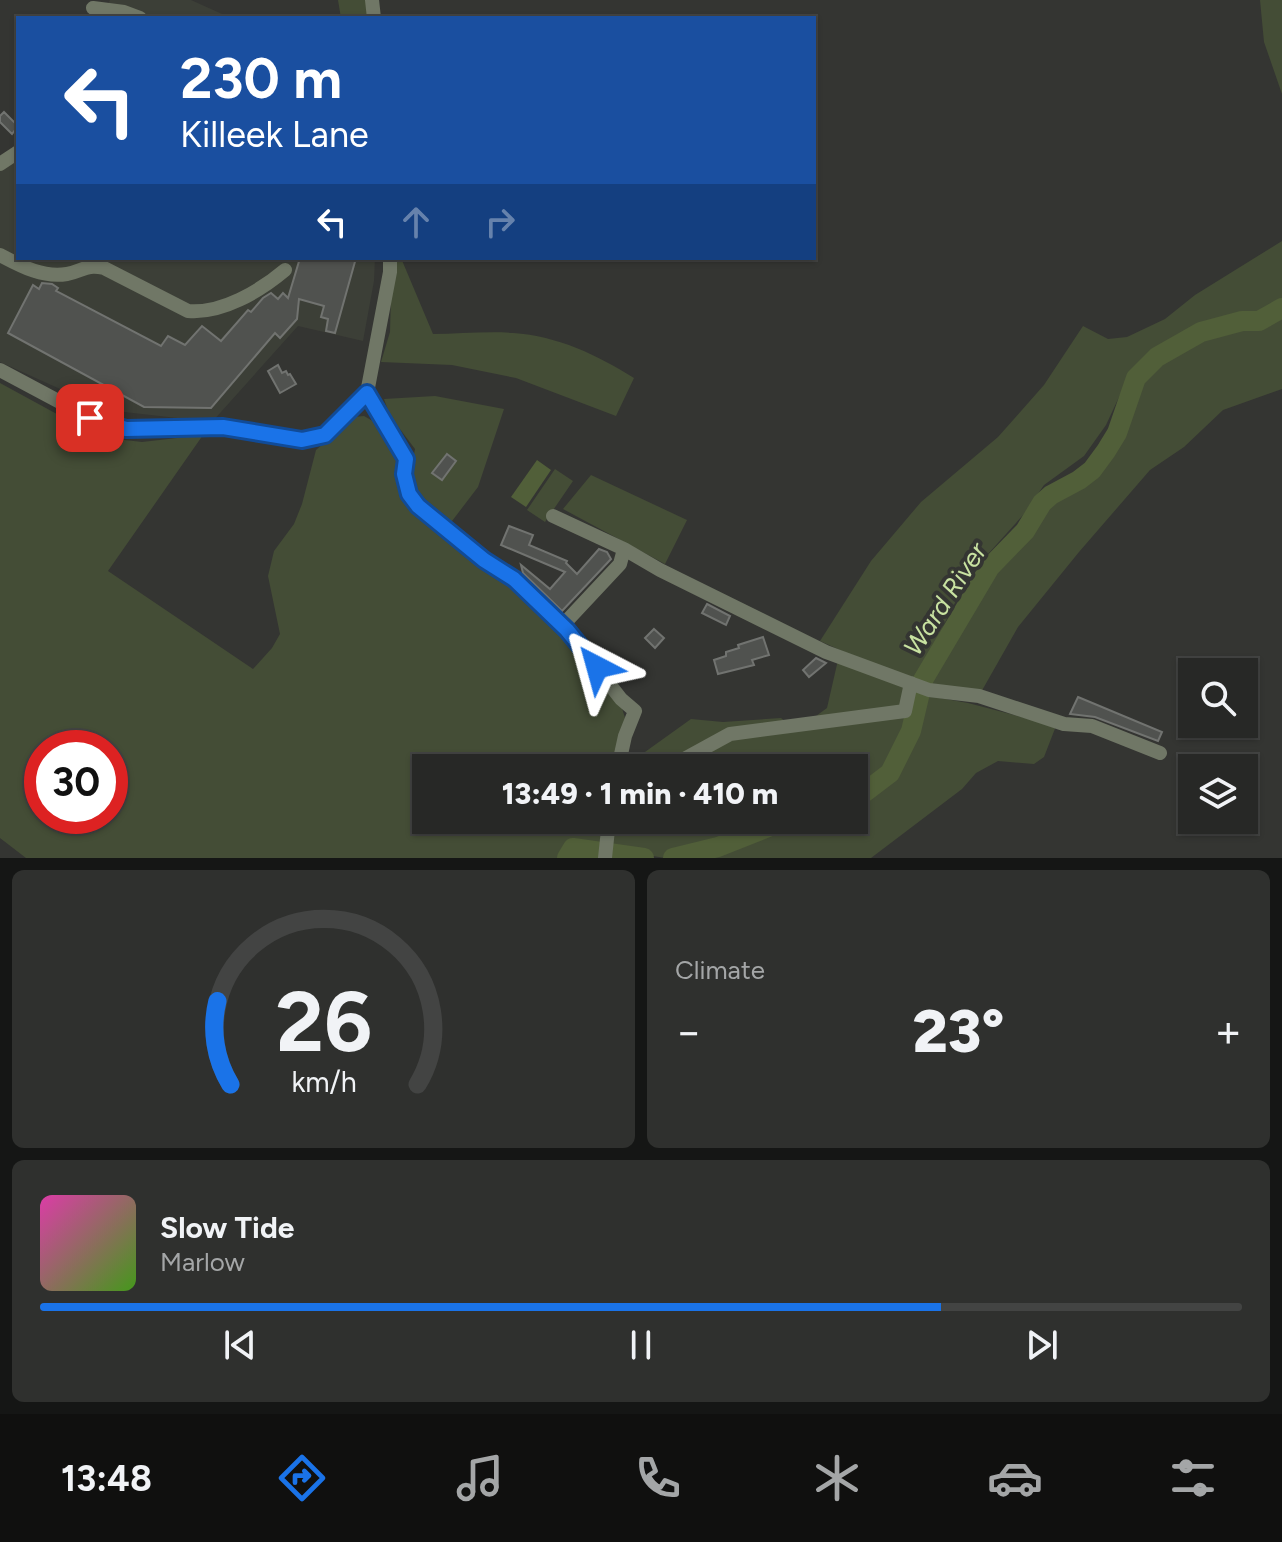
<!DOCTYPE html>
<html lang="en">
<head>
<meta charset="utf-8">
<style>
  :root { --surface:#272826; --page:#2f302e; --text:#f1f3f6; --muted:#a4a6a7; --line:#434443; --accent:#1a73e8 }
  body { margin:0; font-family:Figtree,sans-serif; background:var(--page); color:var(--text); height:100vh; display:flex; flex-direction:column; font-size:30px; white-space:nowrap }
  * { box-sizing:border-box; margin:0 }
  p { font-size:26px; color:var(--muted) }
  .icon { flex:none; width:44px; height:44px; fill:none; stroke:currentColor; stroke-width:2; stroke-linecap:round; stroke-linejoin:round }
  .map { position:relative; height:858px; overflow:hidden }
  .drawer { display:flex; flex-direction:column; gap:12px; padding:12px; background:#151615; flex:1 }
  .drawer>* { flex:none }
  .top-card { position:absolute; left:16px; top:16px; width:800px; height:244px; border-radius:0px; box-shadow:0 2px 6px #0004,0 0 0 2px var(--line); background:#1a4fa0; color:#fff; overflow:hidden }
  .controls { position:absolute; left:1178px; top:658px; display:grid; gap:16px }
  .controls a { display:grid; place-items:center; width:80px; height:80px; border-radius:0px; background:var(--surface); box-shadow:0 2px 6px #0004,0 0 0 2px var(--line); font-size:40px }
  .speed { position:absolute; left:24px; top:730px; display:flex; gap:16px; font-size:40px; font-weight:700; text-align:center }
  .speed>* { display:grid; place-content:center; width:104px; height:104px; border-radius:50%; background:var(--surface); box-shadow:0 2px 6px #0004,0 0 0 2px var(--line); line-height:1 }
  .speed .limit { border:12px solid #d22; background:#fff; color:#111 }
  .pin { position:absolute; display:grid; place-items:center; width:68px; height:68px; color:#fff; margin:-34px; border-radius:16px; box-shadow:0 4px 12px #0006 }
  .me { position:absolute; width:88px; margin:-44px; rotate:321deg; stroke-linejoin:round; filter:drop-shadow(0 0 6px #0008) }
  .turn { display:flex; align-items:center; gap:28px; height:168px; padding:0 32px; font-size:36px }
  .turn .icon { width:104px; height:104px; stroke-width:2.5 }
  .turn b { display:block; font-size:56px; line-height:68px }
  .lanes { display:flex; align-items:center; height:76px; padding:0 32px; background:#0003; justify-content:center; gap:40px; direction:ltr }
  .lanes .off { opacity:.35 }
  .big { font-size:60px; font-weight:800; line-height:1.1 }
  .drawer .widget { flex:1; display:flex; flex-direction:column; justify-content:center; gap:12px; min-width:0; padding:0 28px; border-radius:12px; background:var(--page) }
  .drawer .dial { align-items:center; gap:0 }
  .dial svg { height:208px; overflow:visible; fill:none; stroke:var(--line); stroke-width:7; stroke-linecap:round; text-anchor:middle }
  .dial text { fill:var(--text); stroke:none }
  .song { display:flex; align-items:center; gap:24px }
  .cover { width:96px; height:96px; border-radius:12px; background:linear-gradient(135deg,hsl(320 70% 55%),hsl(100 70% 35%)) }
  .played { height:8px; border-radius:4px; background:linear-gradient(90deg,var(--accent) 75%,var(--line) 75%) }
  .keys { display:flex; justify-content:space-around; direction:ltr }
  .heat { display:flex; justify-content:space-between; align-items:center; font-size:44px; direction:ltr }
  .drawer .tiles { flex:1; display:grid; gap:12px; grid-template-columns:1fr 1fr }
  .widget:last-child { grid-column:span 2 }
  .trip { position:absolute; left:412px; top:754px; width:456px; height:80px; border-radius:0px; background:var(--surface); box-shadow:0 2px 6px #0004,0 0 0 2px var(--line); font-weight:800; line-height:80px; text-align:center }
  .menu { display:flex; height:128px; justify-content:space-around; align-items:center; background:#10100f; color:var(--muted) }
  .menu .icon { width:56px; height:56px }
  .menu .selected { color:var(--accent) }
  .menu b { font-size:36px; color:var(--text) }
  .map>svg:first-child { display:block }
  .built { fill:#3c3f37 }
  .green { fill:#444d36; fill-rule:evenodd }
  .water { fill:#515f39 }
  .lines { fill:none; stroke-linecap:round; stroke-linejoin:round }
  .river { stroke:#515f39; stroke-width:20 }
  .building { fill:#50524f; stroke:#717370; stroke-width:2 }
  .minor { stroke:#707766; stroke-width:14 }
  .route-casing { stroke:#114b97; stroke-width:20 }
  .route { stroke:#1a73e8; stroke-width:14 }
  .labels { text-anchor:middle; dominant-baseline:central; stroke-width:8; stroke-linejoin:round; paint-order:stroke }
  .water-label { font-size:26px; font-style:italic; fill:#c8e2a1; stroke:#343532 }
</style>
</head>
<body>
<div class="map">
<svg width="1282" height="858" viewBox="0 0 1282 858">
  <rect width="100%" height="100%" fill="#343532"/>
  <path class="built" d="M110,0H191L231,18H101Z
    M18,158V258H375L374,281L363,341L298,326L212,422L107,410L0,362V171Z"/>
  <path class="green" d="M338,0H367L369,18H341Z
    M1260,0H1282V94L1264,42Z
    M1282,241V389L1223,410L1184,447L1150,470L1079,552L1018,627L980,694L927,684L969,615L991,570L1029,531L1043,507L1056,495L1077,484L1097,468L1130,413L1140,380L1158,361L1212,335L1209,325L1154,354L1126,382L1106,425L1084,456L1044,485L1024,514L969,575L916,680L882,669L820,641L871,561L921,502L998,437L1044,385L1083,326L1108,339L1127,337L1165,319L1195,295Z
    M392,258H401L433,334C459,334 487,331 513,333C558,336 597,355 634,378L616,416L516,378L452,365L381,362L390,332Z
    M0,383L99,437L142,442L203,435L108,571L253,669L272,648L280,634L268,576L274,551L294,524L302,504L316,450L354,417L364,416L378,424L397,456L399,482L407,504L443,535L514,587L572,643L621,705L625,718L613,768H426V820H603L599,847L572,846L562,858H26L0,838ZM42,748H110V816H42Z
    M435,396L504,409L478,487L449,525L436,510L416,496L410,474L415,449L390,416L384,399ZM446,454L456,461L442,480L432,473Z
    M555,469L573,481L545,522L527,510Z
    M591,475L687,520L665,564L563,509Z
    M838,660L918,690C911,721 896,792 854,789V768H629L631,762L691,719L723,722L781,718L786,722L816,716L827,708Z
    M929,696L968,703L1056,726L1044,757L1034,764L998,761L976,773L962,789L871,858H700L767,837L801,820H854V796L871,797C908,762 915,744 929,696Z
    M615,820H778L716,845L665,858L611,849Z"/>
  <path class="water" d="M537,460L551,470L526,507L511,497Z"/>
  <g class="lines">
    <path class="river" d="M854,791L865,792L890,773L911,731L923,680L990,567L1025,531L1042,503L1051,495L1079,480L1092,470L1106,451L1117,433L1136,378L1157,357L1201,332L1242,321H1259L1282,308
      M567,858L573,848L644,858
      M673,858L718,847L786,820"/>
  </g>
  <path class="building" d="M4,112L18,126L12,134L0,122V116Z
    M300,258H356L335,333L326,331L328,319L321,317L324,306L299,299L297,319L280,338L275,333L211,408L144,407L8,333L33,285L39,289L42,283L52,284L58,288L56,291L161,346L168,336L185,345L202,326L221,341L248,310L251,312L263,298L271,293L278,299L283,293L288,298Z
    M278,365L282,373L286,371L288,375L290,374L296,384L280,393L268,371Z
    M447,454L456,461L442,480L432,473Z
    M509,526L533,535L529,545L567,561L566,563L577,574L599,549L607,552L611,559L562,611L523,573L521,565L550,589L565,572L501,545Z
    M707,604L730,616L726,625L702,613Z
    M654,629L664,638L655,648L645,638Z
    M763,637L769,655L752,660L754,665L718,674L714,660L726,656V652L739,648L738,645Z
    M816,658L826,663L809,677L803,670Z
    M1078,697L1162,732L1158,741L1095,717L1070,714Z"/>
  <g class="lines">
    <path class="minor" d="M372,0L374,18
      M93,8L124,12L140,18
      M0,164L18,152
      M0,255C21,266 42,278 67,274C84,271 85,264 104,268L188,311C222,314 260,291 285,270
      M0,370L90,418L126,429L223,427L302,440L325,435L367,393L390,272V258
      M367,393L406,459L404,474L409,494L418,506L484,560L514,579L567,630L621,699L635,711L625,736L618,768
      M553,516L624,549L660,570L826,652L929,690L979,696L1064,724L1092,726L1160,753
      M562,626L620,564L624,549
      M668,768L730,734L905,711L911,683
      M605,858L609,820"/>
  </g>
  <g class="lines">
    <g class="route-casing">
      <path id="route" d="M90,418L126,429L223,427L302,440L325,435L367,393L406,459L404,474L409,494L418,506L484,560L514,579L567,630L597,667"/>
    </g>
    <use href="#route" class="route"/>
  </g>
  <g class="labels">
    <g class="water-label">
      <text transform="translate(945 599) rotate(-57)">Ward River</text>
    </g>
  </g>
</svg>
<div class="controls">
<a><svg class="icon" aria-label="search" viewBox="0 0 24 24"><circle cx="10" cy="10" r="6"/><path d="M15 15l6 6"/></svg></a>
<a><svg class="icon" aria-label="layers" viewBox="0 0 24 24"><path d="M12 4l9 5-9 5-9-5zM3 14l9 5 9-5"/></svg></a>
</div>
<div class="speed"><div class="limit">30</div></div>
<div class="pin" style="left:90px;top:418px;background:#d93025"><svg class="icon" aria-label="arrive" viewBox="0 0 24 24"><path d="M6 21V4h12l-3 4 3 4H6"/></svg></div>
<svg class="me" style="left:597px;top:667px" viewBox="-20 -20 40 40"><path d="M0-17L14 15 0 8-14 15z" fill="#1a73e8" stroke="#fff" stroke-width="4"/></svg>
<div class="trip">13:49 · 1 min · 410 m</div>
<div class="top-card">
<div class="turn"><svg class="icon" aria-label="left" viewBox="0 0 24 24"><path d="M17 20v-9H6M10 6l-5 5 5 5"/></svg><div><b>230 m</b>Killeek Lane</div></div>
<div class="lanes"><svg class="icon" aria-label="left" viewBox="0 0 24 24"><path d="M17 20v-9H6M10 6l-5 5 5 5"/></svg><svg class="icon off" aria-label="ahead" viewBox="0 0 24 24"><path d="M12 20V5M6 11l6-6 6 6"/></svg><svg class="icon off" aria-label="right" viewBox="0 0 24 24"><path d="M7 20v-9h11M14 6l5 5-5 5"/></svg></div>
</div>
</div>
<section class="drawer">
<div class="tiles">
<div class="widget dial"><svg viewBox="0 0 100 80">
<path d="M14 69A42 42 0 1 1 86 69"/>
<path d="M14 69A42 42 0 0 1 9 37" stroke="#1a73e8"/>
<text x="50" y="56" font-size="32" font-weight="700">26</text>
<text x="50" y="72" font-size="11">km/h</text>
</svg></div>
<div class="widget"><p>Climate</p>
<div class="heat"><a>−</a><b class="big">23°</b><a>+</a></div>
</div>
<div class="widget">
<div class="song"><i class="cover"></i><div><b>Slow Tide</b><p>Marlow</p></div></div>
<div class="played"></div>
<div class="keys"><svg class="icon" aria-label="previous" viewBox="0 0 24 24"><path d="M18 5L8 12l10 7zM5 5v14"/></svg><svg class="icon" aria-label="pause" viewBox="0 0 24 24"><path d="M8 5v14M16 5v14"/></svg><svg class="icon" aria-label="next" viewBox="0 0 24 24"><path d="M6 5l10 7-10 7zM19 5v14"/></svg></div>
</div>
</div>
</section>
<nav class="menu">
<b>13:48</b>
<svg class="icon selected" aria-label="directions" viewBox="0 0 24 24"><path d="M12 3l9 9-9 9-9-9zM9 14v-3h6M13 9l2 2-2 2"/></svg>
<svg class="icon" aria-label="music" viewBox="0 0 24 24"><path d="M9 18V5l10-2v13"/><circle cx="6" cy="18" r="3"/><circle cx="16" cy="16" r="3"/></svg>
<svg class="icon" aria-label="phone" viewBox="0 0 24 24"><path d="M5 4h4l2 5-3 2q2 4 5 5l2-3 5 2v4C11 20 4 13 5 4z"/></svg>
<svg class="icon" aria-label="climate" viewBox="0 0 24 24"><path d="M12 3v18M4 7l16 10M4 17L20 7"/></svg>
<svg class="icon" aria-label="car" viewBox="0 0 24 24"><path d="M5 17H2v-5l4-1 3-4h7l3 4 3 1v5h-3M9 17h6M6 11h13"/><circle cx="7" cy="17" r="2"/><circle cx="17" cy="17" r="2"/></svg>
<svg class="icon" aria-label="filters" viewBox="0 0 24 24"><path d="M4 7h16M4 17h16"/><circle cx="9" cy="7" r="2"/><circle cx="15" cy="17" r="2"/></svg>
</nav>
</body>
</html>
